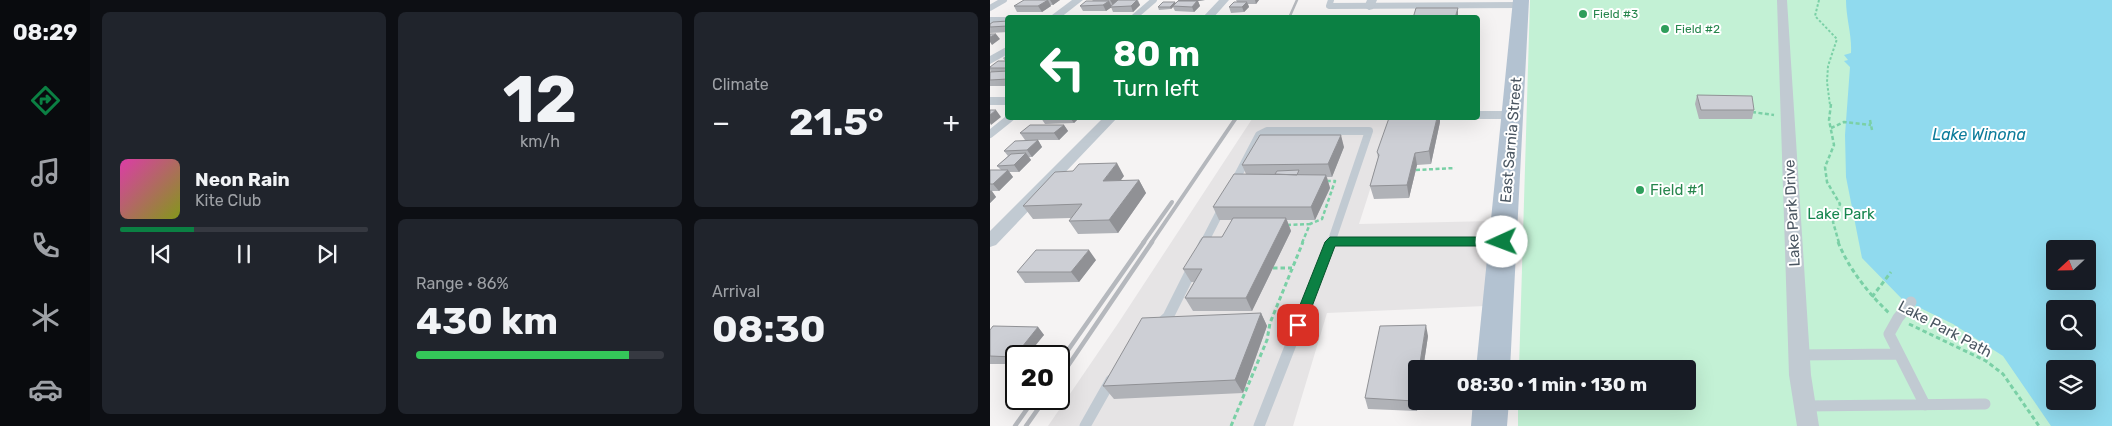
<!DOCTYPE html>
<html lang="en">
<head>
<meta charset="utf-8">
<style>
  :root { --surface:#171b24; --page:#20242c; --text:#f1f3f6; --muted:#9ea1a6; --line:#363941; --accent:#0b8043 }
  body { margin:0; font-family:Rubik,sans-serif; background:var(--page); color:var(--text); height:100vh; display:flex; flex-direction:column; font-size:19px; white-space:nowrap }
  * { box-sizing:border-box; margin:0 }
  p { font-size:16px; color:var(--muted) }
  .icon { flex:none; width:28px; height:28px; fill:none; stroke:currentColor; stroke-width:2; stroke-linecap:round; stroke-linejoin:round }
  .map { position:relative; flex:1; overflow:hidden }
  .panel { display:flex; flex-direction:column; gap:12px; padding:12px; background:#0d0f14; width:900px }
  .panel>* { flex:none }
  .top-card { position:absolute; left:15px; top:15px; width:475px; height:105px; border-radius:5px; box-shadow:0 5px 20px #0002; background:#0b8043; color:#fff; overflow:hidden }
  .needle { width:32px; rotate:248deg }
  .controls { position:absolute; left:1056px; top:240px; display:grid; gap:10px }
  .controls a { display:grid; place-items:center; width:50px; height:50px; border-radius:5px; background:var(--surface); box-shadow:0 5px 20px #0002; font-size:25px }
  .speed { position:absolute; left:15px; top:345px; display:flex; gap:10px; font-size:25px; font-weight:700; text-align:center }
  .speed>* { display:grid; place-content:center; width:65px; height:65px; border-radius:50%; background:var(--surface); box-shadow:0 5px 20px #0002; line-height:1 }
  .speed .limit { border:2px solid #111; border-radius:8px; background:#fff; color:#111 }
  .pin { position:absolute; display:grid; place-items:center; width:42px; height:42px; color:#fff; margin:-21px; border-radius:10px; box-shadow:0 2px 8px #0006 }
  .me { position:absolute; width:55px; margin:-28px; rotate:268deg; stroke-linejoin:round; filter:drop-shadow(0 0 4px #0008) }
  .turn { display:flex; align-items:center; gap:18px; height:105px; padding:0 25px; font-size:22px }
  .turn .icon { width:65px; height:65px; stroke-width:2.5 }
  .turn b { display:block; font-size:35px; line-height:42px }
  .big { font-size:38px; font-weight:700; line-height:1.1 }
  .panel .card { flex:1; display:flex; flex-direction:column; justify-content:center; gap:8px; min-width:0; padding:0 18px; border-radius:8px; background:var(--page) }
  .panel .dial { align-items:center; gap:0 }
  .dial b { font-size:65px; line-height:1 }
  .song { display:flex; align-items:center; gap:15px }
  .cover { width:60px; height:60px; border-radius:8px; background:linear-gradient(135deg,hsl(320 70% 55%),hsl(70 70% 35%)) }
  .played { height:5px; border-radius:2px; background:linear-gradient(90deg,var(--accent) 30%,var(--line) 30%) }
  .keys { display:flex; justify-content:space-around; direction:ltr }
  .heat { display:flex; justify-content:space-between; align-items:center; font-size:28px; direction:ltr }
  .charge { height:8px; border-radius:4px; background:linear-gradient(90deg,#34c759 86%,var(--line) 0) }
  .panel .tiles { flex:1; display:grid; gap:12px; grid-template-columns:repeat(3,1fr) }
  .card:first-child { grid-row:span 2 }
  .trip { position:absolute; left:418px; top:360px; width:288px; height:50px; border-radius:5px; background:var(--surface); box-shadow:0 5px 20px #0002; font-weight:700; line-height:50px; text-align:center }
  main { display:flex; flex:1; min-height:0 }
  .menu { display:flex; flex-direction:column; width:90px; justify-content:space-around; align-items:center; background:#090b0e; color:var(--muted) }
  .menu .icon { width:35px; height:35px }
  .menu .selected { color:var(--accent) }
  .menu b { font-size:22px; color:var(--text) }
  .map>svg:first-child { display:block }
  .education { fill:#e6e4e5 }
  .green { fill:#c3f1d5; fill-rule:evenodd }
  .water { fill:#90daee; fill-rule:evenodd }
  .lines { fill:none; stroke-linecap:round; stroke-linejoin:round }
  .path-far2 { stroke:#7ad0a6; stroke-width:2; stroke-dasharray:2.5 2; stroke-linecap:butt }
  .path-far1 { stroke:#7ad0a6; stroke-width:2.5; stroke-dasharray:4 2.5; stroke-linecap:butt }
  .path { stroke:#7ad0a6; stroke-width:3; stroke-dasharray:4.5 3; stroke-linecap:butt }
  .service-far2 { stroke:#c1cad2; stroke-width:6 }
  .service-far1 { stroke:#c1cad2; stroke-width:8 }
  .service { stroke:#c1cad2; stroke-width:11 }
  .minor { fill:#c1cad2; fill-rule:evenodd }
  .primary { fill:#b3c2d1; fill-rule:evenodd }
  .rail-far2 { stroke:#b5b8bd; stroke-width:2.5 }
  .rail-far1 { stroke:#b5b8bd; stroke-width:4 }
  .rail { stroke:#b5b8bd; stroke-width:4.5 }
  .wall { fill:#b0b2b7 }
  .shaded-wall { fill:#909195 }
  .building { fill:#cdcfd5; stroke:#909195 }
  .route { fill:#0b8043; stroke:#07532c }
  .leisure-dot { fill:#2e9e5b; stroke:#fff; stroke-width:2 }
  .labels { text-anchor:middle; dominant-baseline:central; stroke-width:4; stroke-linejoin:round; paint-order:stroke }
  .far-leisure-label { font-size:12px; fill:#27864d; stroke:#fff; text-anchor:start }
  .street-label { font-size:15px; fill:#4a5661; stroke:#fff }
  .leisure-label { font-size:15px; fill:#27864d; stroke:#fff; text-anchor:start }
  .park-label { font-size:15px; fill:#17864f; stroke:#fff }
  .water-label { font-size:16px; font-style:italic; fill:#0c7c9b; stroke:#fff }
</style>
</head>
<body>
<main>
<nav class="menu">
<b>08:29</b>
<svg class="icon selected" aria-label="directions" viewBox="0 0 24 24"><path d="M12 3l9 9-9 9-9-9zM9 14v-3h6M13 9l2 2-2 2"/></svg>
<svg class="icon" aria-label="music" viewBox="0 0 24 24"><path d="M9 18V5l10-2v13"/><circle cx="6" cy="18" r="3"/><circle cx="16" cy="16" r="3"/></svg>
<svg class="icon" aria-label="phone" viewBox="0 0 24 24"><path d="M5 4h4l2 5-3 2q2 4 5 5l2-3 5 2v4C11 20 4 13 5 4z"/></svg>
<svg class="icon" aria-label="climate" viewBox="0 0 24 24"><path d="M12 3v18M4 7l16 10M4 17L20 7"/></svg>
<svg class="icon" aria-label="car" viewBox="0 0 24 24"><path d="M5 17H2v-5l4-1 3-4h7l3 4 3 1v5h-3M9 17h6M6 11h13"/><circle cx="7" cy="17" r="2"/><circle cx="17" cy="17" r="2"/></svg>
</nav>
<section class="panel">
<div class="tiles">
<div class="card">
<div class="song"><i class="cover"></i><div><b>Neon Rain</b><p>Kite Club</p></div></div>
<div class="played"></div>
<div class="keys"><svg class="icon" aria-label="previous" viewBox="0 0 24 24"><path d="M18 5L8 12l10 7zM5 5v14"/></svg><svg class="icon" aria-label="pause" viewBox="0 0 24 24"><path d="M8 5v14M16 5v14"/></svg><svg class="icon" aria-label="next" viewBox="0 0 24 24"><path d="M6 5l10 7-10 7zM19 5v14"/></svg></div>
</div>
<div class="card dial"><b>12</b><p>km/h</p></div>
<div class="card"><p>Climate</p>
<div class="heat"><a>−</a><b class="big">21.5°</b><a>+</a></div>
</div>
<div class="card"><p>Range · 86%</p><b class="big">430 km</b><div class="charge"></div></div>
<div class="card"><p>Arrival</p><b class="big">08:30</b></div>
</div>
</section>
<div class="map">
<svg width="1122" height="426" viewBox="0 0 1122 426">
  <rect width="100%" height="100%" fill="#f5f3f3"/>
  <path class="education" d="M403,118L369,224L502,221L495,306L337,313L303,426H58L129,322L262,119Z"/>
  <path class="green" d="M540,0H1122V426H528V401H696V369H529ZM1065,249H1098V281H1065ZM1065,309H1098V341H1065ZM1065,369H1098V401H1065Z"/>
  <path class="water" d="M856,0H1122V426H1061L1013,356L963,324L912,299L872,258L856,177L855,135L860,67L854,61L858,60L854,55L861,53C862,35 856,18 856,0ZM1065,249H1098V281H1065ZM1065,309H1098V341H1065ZM1065,369H1098V401H1065Z"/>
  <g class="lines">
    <path class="path-far2" d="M829,0L825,16L847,39L838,66L837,82L840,105"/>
    <path class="path-far1" d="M841,104L839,120L844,145L835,167L837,182L850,204L843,222L849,243
      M762,112L784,115
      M880,120L882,130
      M841,128L854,122L881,125
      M426,170L465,168
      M297,225L320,224
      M312,243L320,224L332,219L345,181H335"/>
    <path class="path" d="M848,242C859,269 878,293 899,313
      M283,268H302
      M882,297L901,272
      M919,324L996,361L1013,374L1049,426
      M241,426L277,340L280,323L313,242"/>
    <path class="service-far2" d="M341,0L339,6L530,5
      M0,8L14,0
      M143,18L164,0"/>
    <path class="service-far1" d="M488,115H523
      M0,134L20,118
      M244,183L269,135L277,131H379L341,243
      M341,242H510
      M214,243L233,206"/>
    <path class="service" d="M213,246L215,242
      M921,302L908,318L899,334L935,405
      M170,324L178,317L203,267
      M809,355L909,354
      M814,406L995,404
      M95,426L121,380
      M269,426L341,242"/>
    <path class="minor" d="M82,0H93L70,18H58Z
      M229,0H239L223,18H212Z
      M377,0H387L383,9L379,10L374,7Z
      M787,0H797L821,375L829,426H807L799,375Z
      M0,17H18L20,18H18V23H0Z
      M18,46V54L0,64V56Z
      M0,97H18V105H0Z
      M113,118H127L6,245L0,247V231Z"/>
    <path class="primary" d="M523,0H539L520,369H486Z
      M483,401H519L517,426H481Z"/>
    <path class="rail-far2" d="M299,18L307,0"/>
    <path class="rail-far1" d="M153,243L182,202
      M161,243L246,118"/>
    <path class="rail" d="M69,363L154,242
      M69,379L162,242
      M25,426L44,399
      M36,426L55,399"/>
  </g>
  <path class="wall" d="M34,0H70L63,5H60L61,6L52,12H27L24,6Z
    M102,0H148L150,5L143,12H123L121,7L116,11H93L90,6L103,1Z
    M188,0H215L208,1L210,6L204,12L185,11L183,7L181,9L169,10L168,7L185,2V3L188,1Z
    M246,0H269L266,4H258L259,7L254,12L241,13L239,7L247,2Z
    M18,21V32L0,33V24Z
    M18,54V86H0V72H1L0,70V67L15,61L13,58Z
    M707,95L764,110L762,119H709L705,104Z
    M51,118H89L84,123L55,124Z
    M450,122L441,164L427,165L419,198L384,199L380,186L388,158L387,152Z
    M74,125L78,131L69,140H35L30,133Z
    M48,140L52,147L42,157H39L41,160L29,172H19L23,177L9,191H2L6,197L0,203V170H11L7,166L18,156L14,151Z
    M354,147L342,177H337L340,188L325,220H297L301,231L262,311H203L195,298L204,282H201L193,269L232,237L242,220H229L223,207L256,174L252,165Z
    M134,176L131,180H149L156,193L128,233L88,234L79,221L81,218L43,219L33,206Z
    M106,260L89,282L35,283L27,272Z
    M271,313L277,326L253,393L124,399L113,386Z
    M48,327L54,335L26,356V364H0V330Z
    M438,336L427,411L378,409L375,398Z"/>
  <path class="shaded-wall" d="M58,0L61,6L52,12L48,6Z
    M60,0H70L63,5Z
    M120,0H129L123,5Z
    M147,0L150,5L143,12L141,6Z
    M188,0H215L208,1L210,6L204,12L202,7L189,3Z
    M265,0H269L266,4Z
    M119,1L122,7L116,11L113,5Z
    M185,2L186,4L183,6V7L181,9L180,7Z
    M257,2L259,7L254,12L252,7Z
    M468,8V18H465Z
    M6,34L10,39L2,45L0,42V37Z
    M6,110L11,117L1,125L0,123V115Z
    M80,118H89L84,123Z
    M447,118H450V122L441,164L439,151Z
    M74,125L78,131L69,140L64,133Z
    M351,135L354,147L342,177L338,164Z
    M48,140L52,147L42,157L37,150Z
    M36,153L41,160L29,172L24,165Z
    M425,153L427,165L419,198L417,185Z
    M127,163L134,176L120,194L113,181Z
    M18,170L23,177L9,191L3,184Z
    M336,175L340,188L325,220L321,207Z
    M149,180L156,193L128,233L119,220Z
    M1,190L6,197L0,203V191Z
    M296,218L301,231L262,311L256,298Z
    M99,250L106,260L89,282L81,272Z
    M271,313L277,326L253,393L245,380Z
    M436,325L438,336L433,369H429Z
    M48,327L54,335L37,356H26V360L24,357Z
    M426,386V401H428L427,411L424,401Z"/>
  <path class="building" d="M34,0H58L48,6H24Z
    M128,0H147L141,6L120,7Z
    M96,1H119L113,5L90,6Z
    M188,1H207L202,7L183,6Z
    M173,2H185L180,7H168Z
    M244,2H257L252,7H239Z
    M426,8H468L465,18H423Z
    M18,21V26H17L0,27V24L3,22Z
    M0,34H6L0,37Z
    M8,61H18V68H0V67Z
    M18,71V79L0,80V72Z
    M707,95L762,96L764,110H711Z
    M0,110H6L0,115Z
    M399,118H447L439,151L425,153L417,185L380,186L389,155L387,152Z
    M40,125H74L64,133H30Z
    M270,135H351L338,164L252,165Z
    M48,140L37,150L14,151L25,141Z
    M36,153L24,165L7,166L21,154Z
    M127,163L113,181L149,180L119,220L79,221L92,204L33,206L65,172L83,171L89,164Z
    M0,170H18L3,184H0Z
    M309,170L307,175L285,174L287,171Z
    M244,174L336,175L321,207H223Z
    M243,218H296L256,298H195L212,269H193L213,237H232Z
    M46,250H99L81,272H27Z
    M271,313L245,380L113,386L152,318Z
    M436,325L429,369H426V386L424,401L375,398L390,326Z
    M3,326L48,327L24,357L0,356V330Z"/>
  <path class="route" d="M340,237H512L518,242L512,246H345L315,325L313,328L308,330L304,328L302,325L335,242Z"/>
  <g class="leisure-dot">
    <circle cx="593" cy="14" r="5"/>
    <circle cx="675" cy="29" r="5"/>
    <circle cx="650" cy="190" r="5"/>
  </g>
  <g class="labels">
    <g class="far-leisure-label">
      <text x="603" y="14">Field #3</text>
      <text x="685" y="29">Field #2</text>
    </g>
    <g class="street-label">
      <text transform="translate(521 140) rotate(-85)">East Sarnia Street</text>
      <text transform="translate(802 213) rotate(-93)">Lake Park Drive</text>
      <text transform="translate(955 329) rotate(28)">Lake Park Path</text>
    </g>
    <g class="leisure-label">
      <text x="660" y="190">Field #1</text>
    </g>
    <g class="park-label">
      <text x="851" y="214">Lake Park</text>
    </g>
    <g class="water-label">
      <text x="989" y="134">Lake Winona</text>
    </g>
  </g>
</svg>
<div class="controls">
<a><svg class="needle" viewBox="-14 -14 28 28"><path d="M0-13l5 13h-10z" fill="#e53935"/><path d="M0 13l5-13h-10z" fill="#9ea1a6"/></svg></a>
<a><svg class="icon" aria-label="search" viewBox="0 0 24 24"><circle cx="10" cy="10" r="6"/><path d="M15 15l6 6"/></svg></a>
<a><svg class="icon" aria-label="layers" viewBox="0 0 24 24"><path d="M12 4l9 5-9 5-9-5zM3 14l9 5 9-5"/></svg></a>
</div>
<div class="speed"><div class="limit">20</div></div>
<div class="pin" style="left:308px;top:325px;background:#d93025"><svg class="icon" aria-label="arrive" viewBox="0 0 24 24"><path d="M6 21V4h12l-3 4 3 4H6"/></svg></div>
<svg class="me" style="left:512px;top:242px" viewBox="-20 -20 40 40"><circle r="19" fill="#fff"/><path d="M0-13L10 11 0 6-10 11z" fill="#0b8043"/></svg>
<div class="trip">08:30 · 1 min · 130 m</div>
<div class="top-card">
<div class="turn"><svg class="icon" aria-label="left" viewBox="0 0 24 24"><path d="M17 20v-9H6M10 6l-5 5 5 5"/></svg><div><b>80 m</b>Turn left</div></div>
</div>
</div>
</main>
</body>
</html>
